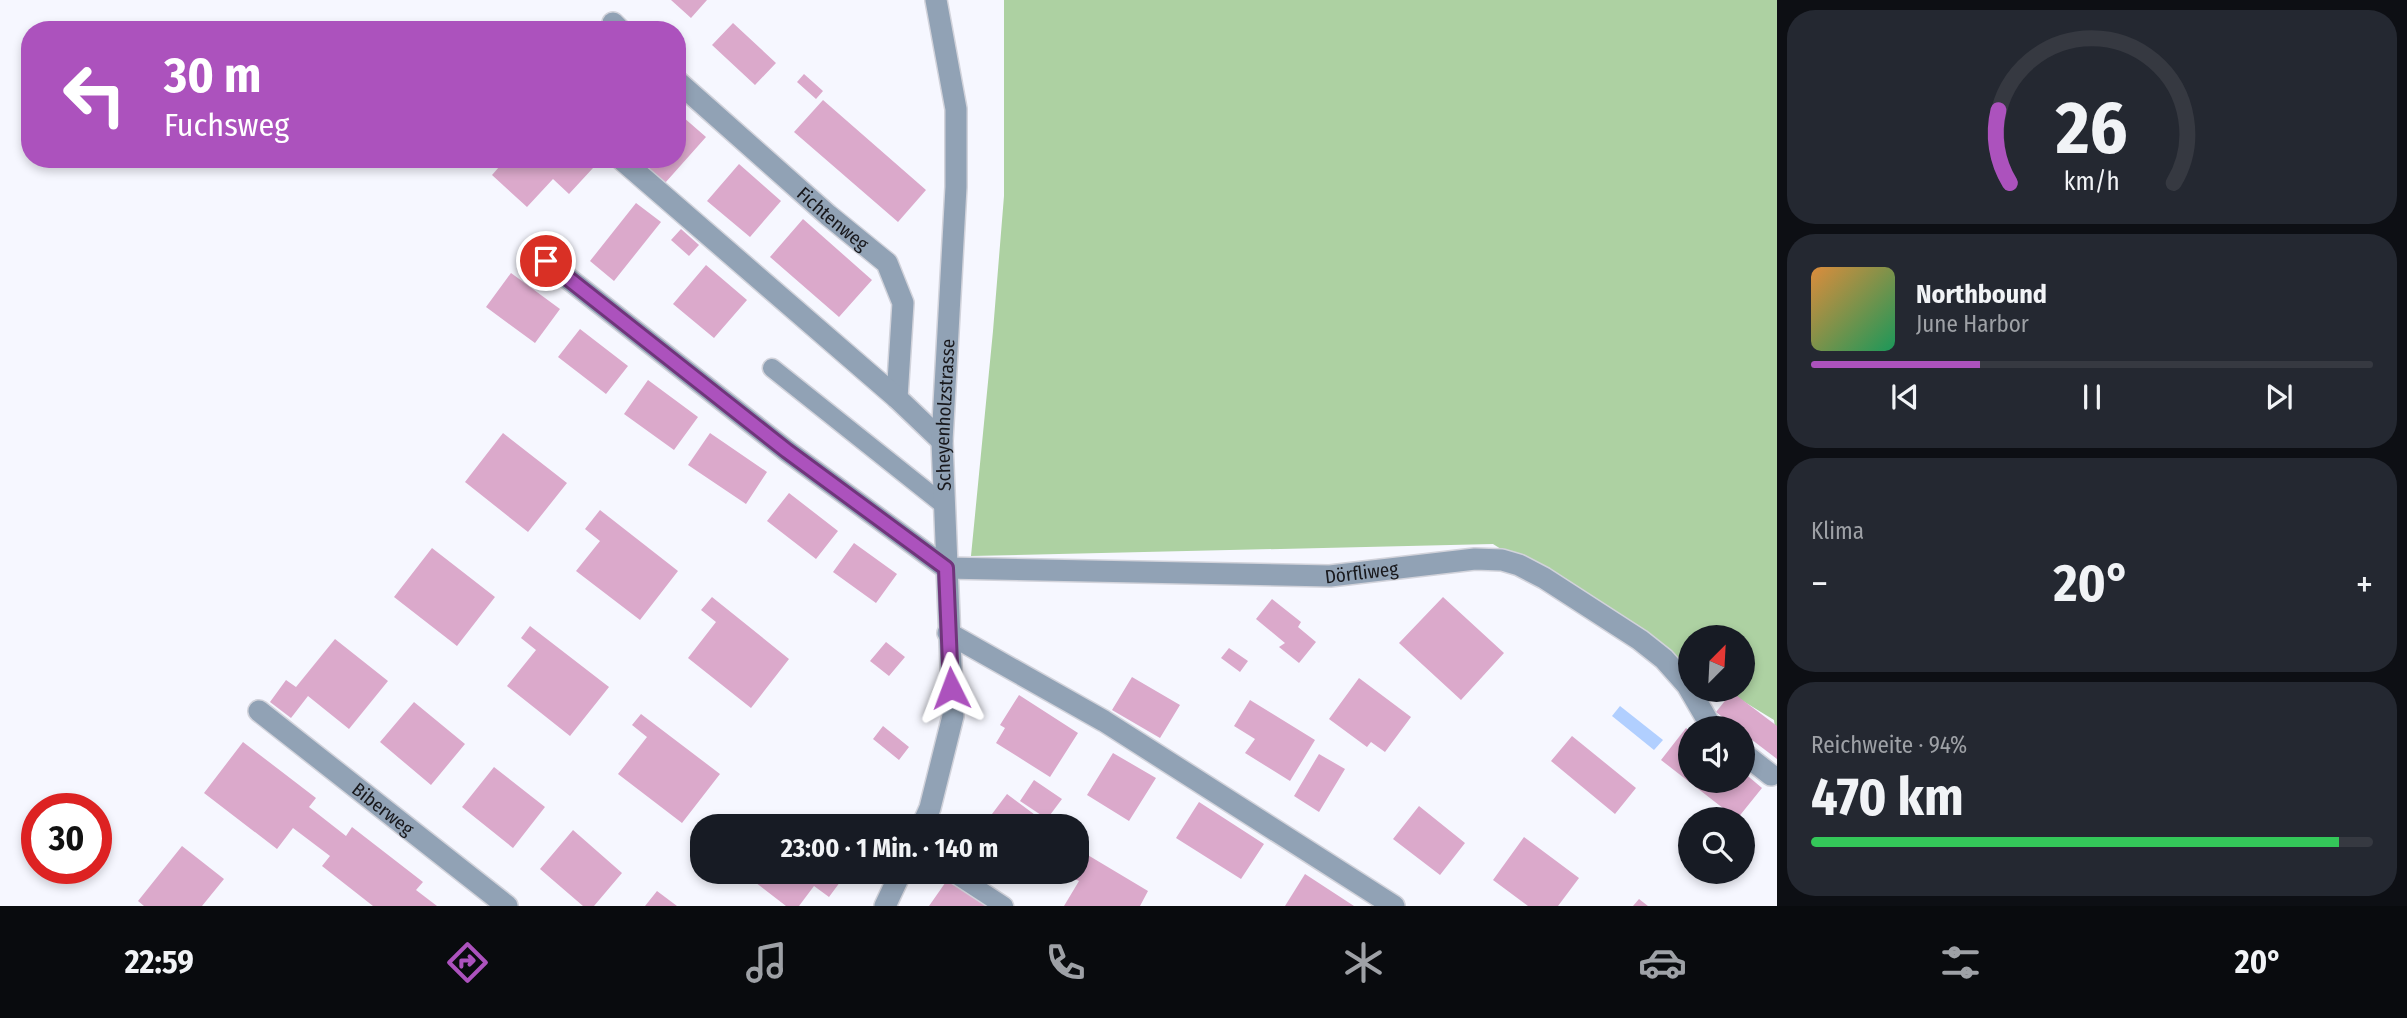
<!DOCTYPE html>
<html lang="de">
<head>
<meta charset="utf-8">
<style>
  :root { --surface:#171b24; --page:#242831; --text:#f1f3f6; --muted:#9ea1a6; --line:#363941; --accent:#ac52bd }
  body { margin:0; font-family:"Fira Sans Condensed",sans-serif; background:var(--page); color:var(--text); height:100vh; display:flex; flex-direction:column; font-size:26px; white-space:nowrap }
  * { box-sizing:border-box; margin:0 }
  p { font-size:23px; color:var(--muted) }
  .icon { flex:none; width:38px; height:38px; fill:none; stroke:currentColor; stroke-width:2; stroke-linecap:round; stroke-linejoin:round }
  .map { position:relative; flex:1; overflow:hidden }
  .side { display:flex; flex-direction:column; gap:10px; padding:10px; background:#0d0f14; width:630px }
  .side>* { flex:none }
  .guide { position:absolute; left:21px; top:21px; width:665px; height:147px; border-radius:28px; box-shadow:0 4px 10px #0003; background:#ac52bd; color:#fff; overflow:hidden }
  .needle { width:46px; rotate:24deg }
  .tools { position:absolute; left:1678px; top:625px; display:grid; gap:14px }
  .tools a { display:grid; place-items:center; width:77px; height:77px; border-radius:50%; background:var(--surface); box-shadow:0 4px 10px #0003; font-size:35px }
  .speed { position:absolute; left:21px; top:793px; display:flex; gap:14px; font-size:35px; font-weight:700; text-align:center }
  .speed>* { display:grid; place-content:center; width:91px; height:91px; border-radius:50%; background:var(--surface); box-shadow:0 4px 10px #0003; line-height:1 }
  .speed .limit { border:10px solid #d22; background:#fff; color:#111 }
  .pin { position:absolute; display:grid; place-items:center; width:60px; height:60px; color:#fff; margin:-30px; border:4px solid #fff; border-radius:50%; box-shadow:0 2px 7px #0007 }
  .me { position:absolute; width:77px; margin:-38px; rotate:357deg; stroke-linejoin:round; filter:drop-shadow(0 0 5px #0008) }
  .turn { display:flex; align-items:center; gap:24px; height:147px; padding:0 28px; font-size:32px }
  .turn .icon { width:91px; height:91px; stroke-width:2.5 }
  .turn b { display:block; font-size:49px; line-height:60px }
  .big { font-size:52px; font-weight:700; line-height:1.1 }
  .side .widget { flex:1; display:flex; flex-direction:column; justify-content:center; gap:10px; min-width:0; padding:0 24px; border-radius:28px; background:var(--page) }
  .side .dial { align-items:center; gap:0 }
  .dial svg { height:182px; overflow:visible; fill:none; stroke:var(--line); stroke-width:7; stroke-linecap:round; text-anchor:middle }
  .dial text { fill:var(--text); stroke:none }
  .song { display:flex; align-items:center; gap:21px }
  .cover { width:84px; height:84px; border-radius:10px; background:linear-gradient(135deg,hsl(30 70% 55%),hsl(150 70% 35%)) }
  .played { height:7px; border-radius:4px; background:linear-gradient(90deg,var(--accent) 30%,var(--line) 30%) }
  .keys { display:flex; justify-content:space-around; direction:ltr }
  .heat { display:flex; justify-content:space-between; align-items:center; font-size:38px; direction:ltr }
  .charge { height:10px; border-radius:5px; background:linear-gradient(90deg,#34c759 94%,var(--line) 0) }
  .trip { position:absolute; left:690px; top:814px; width:399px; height:70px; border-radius:28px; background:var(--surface); box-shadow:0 4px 10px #0003; font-weight:700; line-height:70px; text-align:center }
  .menu { display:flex; height:112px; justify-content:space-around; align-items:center; background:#090b0e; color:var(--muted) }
  .menu .icon { width:49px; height:49px }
  .menu .on { color:var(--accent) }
  .menu b { font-size:32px; color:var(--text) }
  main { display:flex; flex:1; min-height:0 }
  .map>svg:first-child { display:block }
  .forest { fill:#add1a2 }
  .water { fill:#b1cfff }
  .building { fill:#dba9cb }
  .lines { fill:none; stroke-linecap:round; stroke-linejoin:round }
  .lane-casing { stroke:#d2d3db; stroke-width:21 }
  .street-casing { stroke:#d2d3db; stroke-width:24 }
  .lane { stroke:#91a2b5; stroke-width:18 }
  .street { stroke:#91a2b5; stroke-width:21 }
  .route-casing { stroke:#70357b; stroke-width:18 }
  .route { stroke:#ac52bd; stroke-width:12 }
  .labels { text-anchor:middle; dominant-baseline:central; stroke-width:5; stroke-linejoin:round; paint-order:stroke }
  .street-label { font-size:19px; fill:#18181c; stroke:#f6f7ff }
</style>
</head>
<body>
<main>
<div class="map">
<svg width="1777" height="906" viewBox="0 0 1777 906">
  <rect width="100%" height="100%" fill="#f6f7ff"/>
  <path class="forest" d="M1004,0H1777V745L1774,720L1725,690H1743V637H1690V668L1493,544L971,556L993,331L1004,196Z"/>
  <path class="water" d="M1620,706L1663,740L1654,750L1612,716Z"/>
  <path class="building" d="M671,0H707L691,18Z
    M733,23L776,63L755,85L712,45Z
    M804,74L823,91L816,99L797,82Z
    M823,100L926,190L898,222L794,132Z
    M683,117L706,137L665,183L643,164L647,159H677V124Z
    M506,159H584L593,168L569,194L553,179L527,207L492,175Z
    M739,164L781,201L750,237L707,201Z
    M636,203L661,222L614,281L590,261Z
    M803,219L872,280L839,317L770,257Z
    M681,229L699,245L689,256L671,240Z
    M706,265L747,300L714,338L673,304Z
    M511,273L560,309L535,343L486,307Z
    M580,329L628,366L606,394L558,357Z
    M648,380L698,417L674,450L624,414Z
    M503,433L567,483L528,532L465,482Z
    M710,433L767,472L746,504L688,465Z
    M789,493L838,531L816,559L767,521Z
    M600,510L678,571L640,620L576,571L600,541L585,529Z
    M854,543L897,574L876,603L833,572Z
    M432,548L495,597L457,646L394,597Z
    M712,597L789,659L751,708L688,658L716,622L701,610Z
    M1443,597L1504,653L1461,700L1399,643Z
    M1272,599L1301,622L1298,627L1316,642L1299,663L1279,647L1285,643L1256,619Z
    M530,626L609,687L570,736L507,686L536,650L521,638Z
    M335,639L388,681L349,729L308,696L291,718L270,702L286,680L296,687Z
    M886,642L905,657L889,676L870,661Z
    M1229,648L1248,661L1240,672L1221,658Z
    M1132,677L1180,705L1160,738L1112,710Z
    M1359,678L1411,717L1385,752L1371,742L1367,747L1329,719Z
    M1732,692L1777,726V759L1743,733V728H1736L1716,712Z
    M1019,695L1078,733L1050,777L996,743L1005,728L1000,725Z
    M1250,700L1315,740L1290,781L1245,753L1255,739L1234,726Z
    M414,702L465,744L431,785L380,742Z
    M641,714L720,774L682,823L618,774L647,737L632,725Z
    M883,726L909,747L899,760L873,739Z
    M1686,728L1690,731V780H1743V772L1762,788L1737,819L1661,760Z
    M1572,736L1636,788L1615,814L1551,761Z
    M243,742L316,798L309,807L346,836L352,827L423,882L416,890L437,906H373L322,866L330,856L293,828L277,849L204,793Z
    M1113,753L1156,778L1129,821L1087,795Z
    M1319,754L1345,769L1319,812L1294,796Z
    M494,767L545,807L513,848L462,807Z
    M1034,780L1062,799L1047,819L1020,801Z
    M1007,794L1050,826H983Z
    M1199,802L1264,844L1241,879L1176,838Z
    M1419,806L1465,843L1440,875L1393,839Z
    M769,814L785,826H759Z
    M573,830L622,873L594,906H583L540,869Z
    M1524,837L1579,878L1558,906H1528L1493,880Z
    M182,846L224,879L202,906H144L138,901Z
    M1076,848L1148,891L1140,906H1064L1079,881L1061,872H1076Z
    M742,872H843L846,874L829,897L814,886L799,906H786Z
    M1305,874L1354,906H1285Z
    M950,876L994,906H929Z
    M657,891L677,906H645Z
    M1639,899L1648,906H1633Z"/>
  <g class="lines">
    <g class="lane-casing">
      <path id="lane" d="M772,368L944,505
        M952,872L1004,906"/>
    </g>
    <g class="street-casing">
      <g id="street">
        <path d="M613,23L620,30"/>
        <path id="s1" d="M677,81L828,215L887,263L903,303L897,398"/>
        <path d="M621,159L897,398L942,441"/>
        <path id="s2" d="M546,261L787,451L946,568L1330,576L1475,559L1502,560L1519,565L1544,578L1640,640L1664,659L1687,685L1712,728"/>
        <path d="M948,633L1104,721L1394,906"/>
        <path id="s3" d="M259,711L507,906"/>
        <path d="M1743,753L1771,775"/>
        <path id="s4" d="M922,826L930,808L953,716L942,441L956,187V109L936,0"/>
        <path d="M885,906L901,872"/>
      </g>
    </g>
    <use href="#lane" class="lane"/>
    <use href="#street" class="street"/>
  </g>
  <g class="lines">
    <g class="route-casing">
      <path id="route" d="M546,261L787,451L946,568L951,688"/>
    </g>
    <use href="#route" class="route"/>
  </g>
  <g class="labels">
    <g class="street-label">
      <text stroke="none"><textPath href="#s1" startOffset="208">Fichtenweg</textPath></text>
      <text stroke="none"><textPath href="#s4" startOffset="416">Scheyenholzstrasse</textPath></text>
      <text stroke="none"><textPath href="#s2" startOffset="920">Dörfliweg</textPath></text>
      <text stroke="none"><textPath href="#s3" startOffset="158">Biberweg</textPath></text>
    </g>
  </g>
</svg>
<div class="tools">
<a><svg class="needle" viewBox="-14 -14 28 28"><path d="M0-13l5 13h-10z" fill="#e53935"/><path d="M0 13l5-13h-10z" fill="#9ea1a6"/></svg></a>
<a><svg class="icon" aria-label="sound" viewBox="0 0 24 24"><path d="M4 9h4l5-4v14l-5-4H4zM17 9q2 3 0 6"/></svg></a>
<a><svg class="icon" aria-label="search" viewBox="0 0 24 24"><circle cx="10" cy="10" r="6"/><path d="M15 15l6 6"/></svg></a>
</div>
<div class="speed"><div class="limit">30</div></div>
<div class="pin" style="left:546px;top:261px;background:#d93025"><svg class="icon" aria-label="arrive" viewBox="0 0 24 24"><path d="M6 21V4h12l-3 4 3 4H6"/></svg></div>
<svg class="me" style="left:951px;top:688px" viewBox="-20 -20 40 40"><path d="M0-17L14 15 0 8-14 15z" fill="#ac52bd" stroke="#fff" stroke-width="4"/></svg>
<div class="trip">23:00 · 1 Min. · 140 m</div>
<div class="guide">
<div class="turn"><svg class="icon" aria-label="left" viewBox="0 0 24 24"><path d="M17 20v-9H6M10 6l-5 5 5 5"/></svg><div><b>30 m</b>Fuchsweg</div></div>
</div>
</div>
<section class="side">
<div class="widget dial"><svg viewBox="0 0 100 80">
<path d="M14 69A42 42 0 1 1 86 69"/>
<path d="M14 69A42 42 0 0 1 9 37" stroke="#ac52bd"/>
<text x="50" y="56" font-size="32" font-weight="700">26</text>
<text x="50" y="72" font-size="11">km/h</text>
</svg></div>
<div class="widget">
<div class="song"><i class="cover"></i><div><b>Northbound</b><p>June Harbor</p></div></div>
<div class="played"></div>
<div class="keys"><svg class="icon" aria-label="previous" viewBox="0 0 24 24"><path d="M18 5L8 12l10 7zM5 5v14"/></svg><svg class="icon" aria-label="pause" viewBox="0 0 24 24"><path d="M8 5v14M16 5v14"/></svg><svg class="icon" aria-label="next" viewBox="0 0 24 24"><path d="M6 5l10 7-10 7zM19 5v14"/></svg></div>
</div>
<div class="widget"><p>Klima</p>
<div class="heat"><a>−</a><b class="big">20°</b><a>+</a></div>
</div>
<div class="widget"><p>Reichweite · 94%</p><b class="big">470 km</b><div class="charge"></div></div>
</section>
</main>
<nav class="menu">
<b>22:59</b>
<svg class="icon on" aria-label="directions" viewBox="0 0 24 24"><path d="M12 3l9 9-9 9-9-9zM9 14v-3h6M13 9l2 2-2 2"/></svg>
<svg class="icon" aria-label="music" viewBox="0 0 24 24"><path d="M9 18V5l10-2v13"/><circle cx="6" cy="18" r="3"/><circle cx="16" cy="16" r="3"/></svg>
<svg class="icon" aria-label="phone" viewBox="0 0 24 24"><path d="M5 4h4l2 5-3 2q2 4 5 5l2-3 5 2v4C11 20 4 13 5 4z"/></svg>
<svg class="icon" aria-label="climate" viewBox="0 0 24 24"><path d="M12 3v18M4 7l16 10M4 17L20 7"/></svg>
<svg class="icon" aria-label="car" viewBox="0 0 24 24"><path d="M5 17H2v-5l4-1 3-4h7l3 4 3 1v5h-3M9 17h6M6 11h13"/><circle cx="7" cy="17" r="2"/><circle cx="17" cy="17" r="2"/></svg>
<svg class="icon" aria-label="filters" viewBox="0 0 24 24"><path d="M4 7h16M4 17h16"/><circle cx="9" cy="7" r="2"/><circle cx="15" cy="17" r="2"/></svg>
<b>20°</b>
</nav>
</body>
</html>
